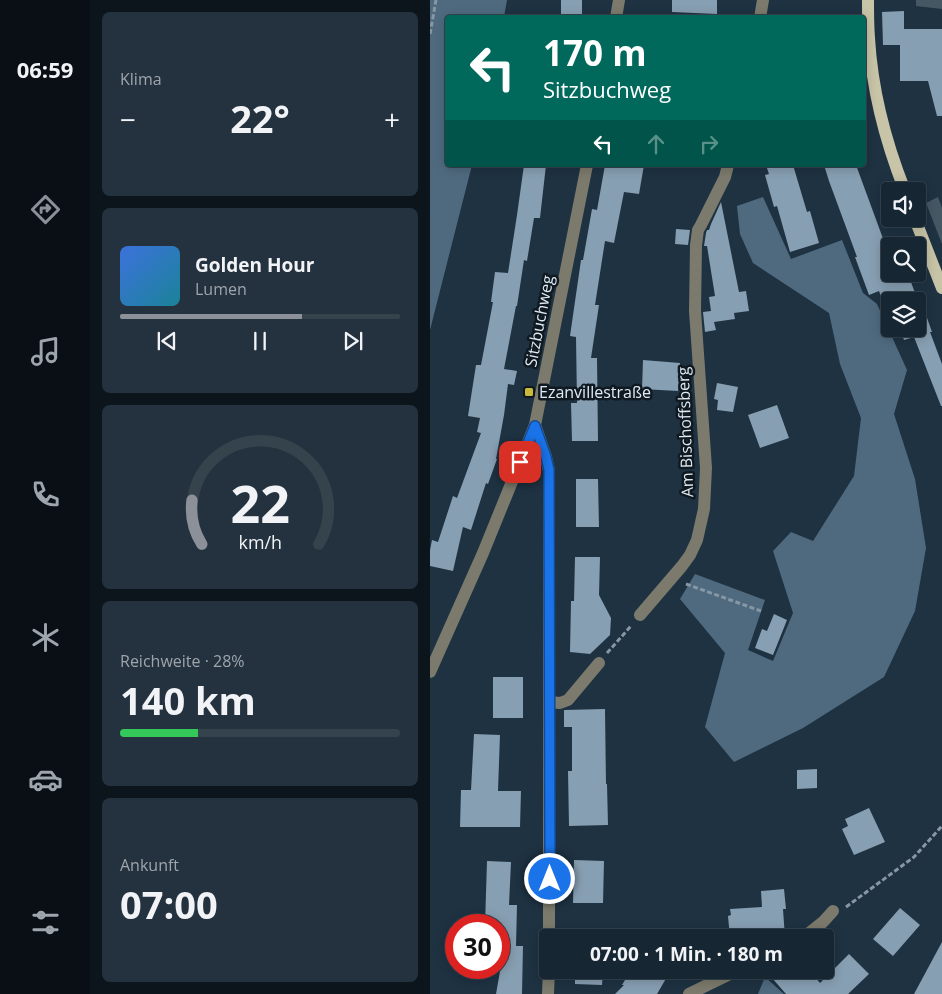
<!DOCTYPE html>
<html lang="de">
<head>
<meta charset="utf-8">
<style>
  :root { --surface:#162632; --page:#23323e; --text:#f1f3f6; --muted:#9ea5ac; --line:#35434d; --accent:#8c9099 }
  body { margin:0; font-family:"Open Sans",sans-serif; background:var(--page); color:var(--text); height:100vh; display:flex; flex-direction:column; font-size:19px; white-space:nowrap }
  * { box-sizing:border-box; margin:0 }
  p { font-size:16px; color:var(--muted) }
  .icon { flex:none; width:28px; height:28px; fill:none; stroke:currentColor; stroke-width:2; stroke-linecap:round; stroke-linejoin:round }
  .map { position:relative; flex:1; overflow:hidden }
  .side { display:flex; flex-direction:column; gap:12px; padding:12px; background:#0c151c; width:340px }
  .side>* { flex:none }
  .top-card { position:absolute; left:15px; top:15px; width:421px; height:152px; border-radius:5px; box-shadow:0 2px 12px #0003,0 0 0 1px var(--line); background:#00695c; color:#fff; overflow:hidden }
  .buttons { position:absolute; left:451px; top:182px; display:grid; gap:10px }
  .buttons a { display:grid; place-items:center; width:45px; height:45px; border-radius:5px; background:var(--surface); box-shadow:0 2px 12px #0003,0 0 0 1px var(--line); font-size:25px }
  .speed { position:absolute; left:15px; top:914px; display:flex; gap:10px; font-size:25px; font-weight:700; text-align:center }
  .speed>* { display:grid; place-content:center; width:65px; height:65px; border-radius:50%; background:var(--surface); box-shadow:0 2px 12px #0003,0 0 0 1px var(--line); line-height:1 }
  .speed .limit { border:8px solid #d22; background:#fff; color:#111 }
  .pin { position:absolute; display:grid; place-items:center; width:42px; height:42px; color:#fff; margin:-21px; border-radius:10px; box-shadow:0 2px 8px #0006 }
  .me { position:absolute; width:55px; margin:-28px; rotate:0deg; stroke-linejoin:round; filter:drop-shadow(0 0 4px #0008) }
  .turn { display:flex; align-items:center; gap:18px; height:105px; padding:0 15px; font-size:22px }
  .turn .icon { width:65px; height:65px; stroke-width:2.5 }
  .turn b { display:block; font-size:35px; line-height:42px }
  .lanes { display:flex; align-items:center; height:48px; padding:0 15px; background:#0003; justify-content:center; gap:25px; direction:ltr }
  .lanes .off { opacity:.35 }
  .big { font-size:38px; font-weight:700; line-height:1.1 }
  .side .tile { flex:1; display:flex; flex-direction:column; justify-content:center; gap:8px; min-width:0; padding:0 18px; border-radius:8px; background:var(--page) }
  .side .dial { align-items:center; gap:0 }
  .dial svg { height:130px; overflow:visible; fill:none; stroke:var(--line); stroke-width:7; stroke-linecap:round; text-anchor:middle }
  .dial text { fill:var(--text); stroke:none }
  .song { display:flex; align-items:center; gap:15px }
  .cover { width:60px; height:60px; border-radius:8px; background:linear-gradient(135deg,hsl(220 70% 55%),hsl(190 70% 35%)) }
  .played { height:5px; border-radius:2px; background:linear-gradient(90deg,var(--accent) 65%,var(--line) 65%) }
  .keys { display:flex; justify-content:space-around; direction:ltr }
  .heat { display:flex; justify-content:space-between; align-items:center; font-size:28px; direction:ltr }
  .charge { height:8px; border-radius:4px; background:linear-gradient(90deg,#34c759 28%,var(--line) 0) }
  .trip { position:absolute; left:109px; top:929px; width:295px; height:50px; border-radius:5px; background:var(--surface); box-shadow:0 2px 12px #0003,0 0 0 1px var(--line); font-weight:700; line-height:50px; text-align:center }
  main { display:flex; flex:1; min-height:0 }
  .menu { display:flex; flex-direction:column; width:90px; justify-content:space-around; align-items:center; background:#090f14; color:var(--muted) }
  .menu .icon { width:35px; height:35px }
  .menu .active { color:var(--accent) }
  .menu b { font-size:22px; color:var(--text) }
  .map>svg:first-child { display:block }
  .green { fill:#465764 }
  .forest { fill:#4f6a7f }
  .building { fill:#879fb2 }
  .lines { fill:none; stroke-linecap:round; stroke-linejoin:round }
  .path { stroke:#8797a4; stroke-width:3; stroke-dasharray:5 2.5; stroke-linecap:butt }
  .minor { stroke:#7b7a6c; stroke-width:12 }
  .major { stroke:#c7c4a7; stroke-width:12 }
  .route-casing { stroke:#114b97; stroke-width:12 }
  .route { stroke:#1a73e8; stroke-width:9 }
  .poi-dot { fill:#caba3a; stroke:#101920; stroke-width:2 }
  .labels { text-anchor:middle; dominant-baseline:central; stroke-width:5; stroke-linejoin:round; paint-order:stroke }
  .street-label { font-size:16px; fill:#deeaf4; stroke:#101920 }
  .poi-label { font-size:16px; fill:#deeaf4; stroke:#101920; text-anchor:start }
</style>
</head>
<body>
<main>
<nav class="menu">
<b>06:59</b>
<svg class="icon active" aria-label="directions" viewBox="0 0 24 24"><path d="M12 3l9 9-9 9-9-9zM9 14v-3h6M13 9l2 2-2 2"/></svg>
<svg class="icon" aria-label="music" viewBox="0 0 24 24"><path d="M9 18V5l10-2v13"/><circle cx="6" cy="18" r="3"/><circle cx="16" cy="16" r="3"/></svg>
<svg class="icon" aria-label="phone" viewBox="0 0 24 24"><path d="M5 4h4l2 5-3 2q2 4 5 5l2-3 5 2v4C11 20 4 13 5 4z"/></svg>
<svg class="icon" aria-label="climate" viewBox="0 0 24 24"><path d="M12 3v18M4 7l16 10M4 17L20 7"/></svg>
<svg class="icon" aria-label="car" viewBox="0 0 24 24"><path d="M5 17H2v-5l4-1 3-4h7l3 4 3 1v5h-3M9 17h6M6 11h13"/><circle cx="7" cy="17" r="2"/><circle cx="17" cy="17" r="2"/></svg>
<svg class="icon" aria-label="filters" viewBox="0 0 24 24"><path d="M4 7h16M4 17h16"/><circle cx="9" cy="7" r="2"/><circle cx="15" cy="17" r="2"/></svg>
</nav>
<section class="side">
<div class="tile"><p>Klima</p>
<div class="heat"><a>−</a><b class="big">22°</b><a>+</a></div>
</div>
<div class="tile">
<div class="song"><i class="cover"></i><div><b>Golden Hour</b><p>Lumen</p></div></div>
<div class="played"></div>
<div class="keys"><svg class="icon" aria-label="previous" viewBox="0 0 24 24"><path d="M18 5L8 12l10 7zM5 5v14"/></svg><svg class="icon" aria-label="pause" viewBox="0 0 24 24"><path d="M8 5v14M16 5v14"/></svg><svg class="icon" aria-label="next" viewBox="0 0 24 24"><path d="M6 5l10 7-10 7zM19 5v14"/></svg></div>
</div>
<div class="tile dial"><svg viewBox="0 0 100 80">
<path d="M14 69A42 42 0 1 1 86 69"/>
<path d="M14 69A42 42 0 0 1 8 42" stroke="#8c9099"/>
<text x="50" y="56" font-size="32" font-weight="700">22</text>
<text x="50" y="72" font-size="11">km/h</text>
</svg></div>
<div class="tile"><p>Reichweite · 28%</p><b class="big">140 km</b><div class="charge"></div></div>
<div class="tile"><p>Ankunft</p><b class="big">07:00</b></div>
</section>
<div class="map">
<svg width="512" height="994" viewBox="0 0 512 994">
  <rect width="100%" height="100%" fill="#1e3242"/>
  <path class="green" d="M486,0H512V9L486,6Z
    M508,197L512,208V244L496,203Z"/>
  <path class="forest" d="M0,0H77L74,17L18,18V165H42L0,330Z
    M333,197L361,259L412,240L433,293L447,304L477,370L464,414L485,479L496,548L485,611L454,677L373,728L304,762L275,727L295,653L250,599L265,574L335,600L318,650L343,661L363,613L343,551L361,532L383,541L424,476L431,418L410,364L399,313L323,263L310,234L307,206Z
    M335,977L354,994H328Z"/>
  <path class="building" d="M131,0H152V16H131Z
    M242,0H287V14L242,12Z
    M474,11V29H512V116H507L498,81H470V45H453L452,12Z
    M94,165H116L110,218H104L97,261L94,260L87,306H86L74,369L87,371L84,385L78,384L74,415L66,459H67L58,484L56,483L41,530L33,527L23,571L0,566V550L2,540L8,542L23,496L27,498L51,433L47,432L50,418L38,416L46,365H51L63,302H61L65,272L78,273L87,215Z
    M175,165H214L209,194L194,192L184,243L175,241L165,305H169L161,358H167L168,441H142L141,403H147L146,337L140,336L151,260H153L162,209L167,210Z
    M336,165H363L377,212L380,211L389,243L360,252L347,206L344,207L335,175L339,174Z
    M394,165H426L455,244L467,240L469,246H460V274H478L485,293L488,292L502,332H500L512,364V406H511L484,337L474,340L470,329H488V301H460L459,319L449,291L439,295L425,257H427L399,181Z
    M291,202L309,292L316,291L319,311L304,313L305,319L284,322L286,330L275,332L273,312L281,311L279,297L285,296L277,246H274L276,233L277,230H279L281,224Z
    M246,229L260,230L258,245L245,244Z
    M213,360L250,363L248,391L212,389Z
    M287,383L308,387L303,412L287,410L288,400L284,399Z
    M347,405L359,438L330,448L318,415Z
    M146,479H168L169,527H146Z
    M145,557H170L169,595L181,618L180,635L160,654L140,652L141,601H144Z
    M344,614L357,620L343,655L325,648L332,629L337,631Z
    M63,677H93V718H63Z
    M175,709L176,784H177L178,825L139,826L138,771H142V727H134V710Z
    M44,734L70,735L68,791H91L90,827H30L31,790H41Z
    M387,769V788L367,789V770Z
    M439,808L455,842L424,855L412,829L418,826L415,819Z
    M144,860L174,861L173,903H143Z
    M57,861L81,862L79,905H87L86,946H93L92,994H66L72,960H69V925H55Z
    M354,889L356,909H353L355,938H300L298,916L301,915L300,909L332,907L331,891Z
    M470,908L490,925L463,956L443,939Z
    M512,942V994H484Z
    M419,954L439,974L418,994H356L335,970H379L390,983Z
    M145,970H173L172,985L145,984Z
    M201,970H241L227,994H185L194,985H192Z"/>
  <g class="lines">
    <path class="path" d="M0,34L6,0
      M256,584L331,611
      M177,653L201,626
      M416,907L484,857L512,826"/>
    <path class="minor" d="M186,18L189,0
      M330,18L333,0
      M105,425L116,457L119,471V938
      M210,615L252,566L260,555L267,540L274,509L276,468L265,311L266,245L268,230L271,225L295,177L298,165
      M0,672L53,553L105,425L157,165
      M120,702L130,703L138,700L169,663
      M373,938L393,922L403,911
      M118,994L119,970
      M259,994L308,970"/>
    <path class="major" d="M438,0C438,13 438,26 439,38C442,90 456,143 475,191
      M485,219L512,288"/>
  </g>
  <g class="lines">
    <g class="route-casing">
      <path id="route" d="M90,462L105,426L116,457L119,470L120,879"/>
    </g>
    <use href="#route" class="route"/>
  </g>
  <rect class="poi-dot" x="94" y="387" width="10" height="10" rx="2.5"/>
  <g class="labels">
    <g class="street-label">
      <text transform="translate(109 321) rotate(-79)">Sitzbuchweg</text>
      <text transform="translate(255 432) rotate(-92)">Am Bischoffsberg</text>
    </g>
    <g class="poi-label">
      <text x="109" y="392">Ezanvillestraße</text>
    </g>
  </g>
</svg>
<div class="buttons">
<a><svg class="icon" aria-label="sound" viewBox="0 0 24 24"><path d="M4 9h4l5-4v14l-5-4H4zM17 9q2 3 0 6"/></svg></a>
<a><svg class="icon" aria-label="search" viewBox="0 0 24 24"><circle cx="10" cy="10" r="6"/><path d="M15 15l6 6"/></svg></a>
<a><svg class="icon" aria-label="layers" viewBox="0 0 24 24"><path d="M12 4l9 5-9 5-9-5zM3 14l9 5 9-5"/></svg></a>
</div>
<div class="speed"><div class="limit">30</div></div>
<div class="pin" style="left:90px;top:462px;background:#d93025"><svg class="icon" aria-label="arrive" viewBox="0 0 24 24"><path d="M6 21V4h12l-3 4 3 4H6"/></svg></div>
<svg class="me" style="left:120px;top:879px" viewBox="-20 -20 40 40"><circle r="17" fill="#1a73e8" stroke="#fff" stroke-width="3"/><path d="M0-11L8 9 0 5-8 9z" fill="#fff"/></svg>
<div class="trip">07:00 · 1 Min. · 180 m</div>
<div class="top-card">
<div class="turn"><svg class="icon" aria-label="left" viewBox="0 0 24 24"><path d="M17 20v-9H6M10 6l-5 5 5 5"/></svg><div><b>170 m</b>Sitzbuchweg</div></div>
<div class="lanes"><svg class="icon" aria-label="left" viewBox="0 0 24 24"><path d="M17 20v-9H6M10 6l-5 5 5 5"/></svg><svg class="icon off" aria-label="ahead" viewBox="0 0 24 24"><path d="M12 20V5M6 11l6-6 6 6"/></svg><svg class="icon off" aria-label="right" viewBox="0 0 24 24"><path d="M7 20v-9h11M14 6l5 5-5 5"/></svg></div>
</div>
</div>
</main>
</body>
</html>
